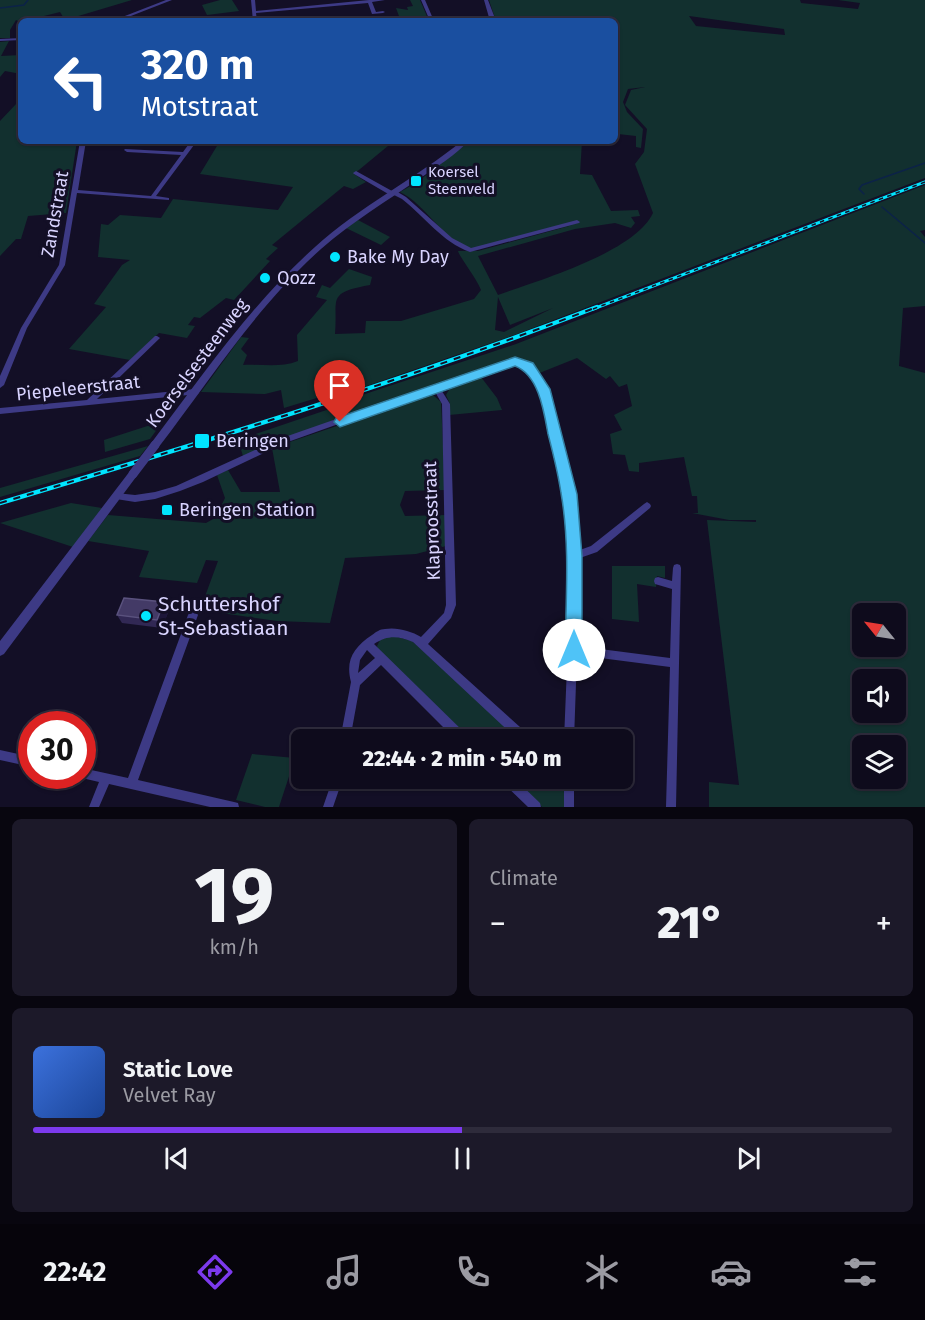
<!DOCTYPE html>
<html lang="en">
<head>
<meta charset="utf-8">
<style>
  :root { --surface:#0e0b1c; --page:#1c1929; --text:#f1f3f6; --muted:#9b9ba3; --line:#2e2b3b; --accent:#7c3aed }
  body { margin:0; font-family:"Fira Sans",sans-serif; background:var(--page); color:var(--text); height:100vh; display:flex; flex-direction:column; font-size:22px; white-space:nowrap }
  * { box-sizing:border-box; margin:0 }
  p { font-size:20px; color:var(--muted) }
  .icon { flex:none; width:33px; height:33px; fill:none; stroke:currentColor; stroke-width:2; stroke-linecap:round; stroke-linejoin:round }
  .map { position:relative; height:807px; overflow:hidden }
  .drawer { display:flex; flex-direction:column; gap:12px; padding:12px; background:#08060f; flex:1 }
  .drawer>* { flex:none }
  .guide { position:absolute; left:18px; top:18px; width:600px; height:126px; border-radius:9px; box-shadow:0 2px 4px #0004,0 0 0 2px var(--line); background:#1a4fa0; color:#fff; overflow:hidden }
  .needle { width:39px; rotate:300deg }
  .fabs { position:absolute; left:852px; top:603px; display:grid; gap:12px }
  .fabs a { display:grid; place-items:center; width:54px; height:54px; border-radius:9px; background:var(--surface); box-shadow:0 2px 4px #0004,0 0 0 2px var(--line); font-size:30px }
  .speed { position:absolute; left:18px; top:711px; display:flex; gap:12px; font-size:30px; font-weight:700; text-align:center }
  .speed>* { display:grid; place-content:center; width:78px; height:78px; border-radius:50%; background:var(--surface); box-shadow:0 2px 4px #0004,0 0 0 2px var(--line); line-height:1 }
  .speed .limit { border:9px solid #d22; background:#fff; color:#111 }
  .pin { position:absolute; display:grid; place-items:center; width:51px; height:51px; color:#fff; margin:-62px -26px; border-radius:50% 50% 50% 0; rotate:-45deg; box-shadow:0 0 6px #0007 }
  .pin .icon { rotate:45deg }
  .me { position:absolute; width:66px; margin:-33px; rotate:0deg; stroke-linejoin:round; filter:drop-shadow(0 0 4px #0008) }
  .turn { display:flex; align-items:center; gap:21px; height:126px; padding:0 24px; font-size:27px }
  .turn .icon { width:78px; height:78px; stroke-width:2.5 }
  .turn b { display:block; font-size:42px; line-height:51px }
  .big { font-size:45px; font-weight:800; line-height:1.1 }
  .drawer .tile { flex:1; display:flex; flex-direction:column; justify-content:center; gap:9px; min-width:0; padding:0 21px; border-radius:9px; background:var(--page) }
  .drawer .dial { align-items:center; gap:0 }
  .dial b { font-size:78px; line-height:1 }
  .song { display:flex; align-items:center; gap:18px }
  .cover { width:72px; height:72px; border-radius:9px; background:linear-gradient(135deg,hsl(220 70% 55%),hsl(220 70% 35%)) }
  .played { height:6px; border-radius:3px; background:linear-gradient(90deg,var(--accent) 50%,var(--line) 50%) }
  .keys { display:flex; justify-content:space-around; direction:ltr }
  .heat { display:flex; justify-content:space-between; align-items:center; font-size:33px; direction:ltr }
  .drawer .tiles { flex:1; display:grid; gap:12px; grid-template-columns:1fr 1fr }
  .tile:last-child { grid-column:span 2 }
  .trip { position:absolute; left:291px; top:729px; width:342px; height:60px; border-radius:9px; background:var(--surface); box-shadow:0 2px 4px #0004,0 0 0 2px var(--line); font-weight:800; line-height:60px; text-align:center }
  .dock { display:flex; height:96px; justify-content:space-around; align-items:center; background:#06040b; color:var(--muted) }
  .dock .icon { width:42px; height:42px }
  .dock .on { color:var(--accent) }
  .dock b { font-size:27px; color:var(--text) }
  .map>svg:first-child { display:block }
  .green { fill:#12302f; fill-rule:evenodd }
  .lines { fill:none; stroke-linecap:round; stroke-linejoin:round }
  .stream { stroke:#0c2248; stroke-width:1.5 }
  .minor { fill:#3d3a85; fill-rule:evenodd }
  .tertiary { fill:#3d3a85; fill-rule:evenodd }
  .rail-far1-casing { stroke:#00e5ff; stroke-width:3 }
  .rail-casing { stroke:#00e5ff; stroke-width:4.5 }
  .rail-far1 { stroke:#130f26; stroke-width:1.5; stroke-dasharray:4.5; stroke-linecap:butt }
  .rail { stroke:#130f26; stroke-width:2; stroke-dasharray:7; stroke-linecap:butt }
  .tertiary-bridge { stroke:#3d3a85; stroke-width:9 }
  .wall { fill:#312854 }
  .shaded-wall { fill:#1d163a }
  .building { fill:#433a66; stroke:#5a527e; stroke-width:1.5 }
  .route { fill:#4fc3f7; stroke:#337fa1; stroke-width:1.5 }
  .poi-dot { fill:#00e5ff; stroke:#130f26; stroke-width:2 }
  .labels { text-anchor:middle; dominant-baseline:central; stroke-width:6; stroke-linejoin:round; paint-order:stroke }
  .far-poi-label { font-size:15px; fill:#d9d4ff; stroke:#130f26; text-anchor:start }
  .street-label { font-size:18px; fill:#d9d4ff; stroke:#130f26 }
  .poi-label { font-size:18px; fill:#d9d4ff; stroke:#130f26; text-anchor:start }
  .near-poi-label { font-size:21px; fill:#d9d4ff; stroke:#130f26; text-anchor:start }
</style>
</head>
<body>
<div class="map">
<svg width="925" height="807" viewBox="0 0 925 807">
  <rect width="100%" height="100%" fill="#130f26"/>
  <path class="green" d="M0,0H132L65,20L60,12L20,22L16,20L10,30V38H0Z
    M220,0H232L239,11L207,15L202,5Z
    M410,0H420L429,21L410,19L424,17L400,19L396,8L408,10L407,7L413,6Z
    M489,0H800L801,3L858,9L860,3L838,0H925V178L517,334L358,389L356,386L284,408L281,390L265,394L201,392L241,337L249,338L241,349L247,355L243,365C263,364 280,368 298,361L297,335L327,300L316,297L322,285L330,288L349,269L372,277L370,285C326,293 338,298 335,334L365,333L366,321H401L474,299L481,290C477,279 459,256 458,251H478L573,225L471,249C442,240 427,205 400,192L416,183L470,141H582L580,174L592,175L611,211L638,210L640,216L631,217L635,223L631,228L615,223L575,229L478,256L498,295C540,280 635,252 653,213L635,164L644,152L647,129L625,105L631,90L645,87L628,89L623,102L627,112L643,129L641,148L636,147V136L618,134L619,128H615V21H496ZM689,16L784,29L785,35L696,26ZM498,297L510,325L553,308L504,332L495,330Z
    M9,41L1,56L21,55V74L5,71L0,77V42Z
    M17,103H21V141H77L66,213L28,216L21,239H16L0,256V121Z
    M220,141H394L354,174L366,182L353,189L344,186L272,245L278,248L266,259L270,261L234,300L226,298L200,318L194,317L188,325L195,326L187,338L159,333L130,360L69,349L106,307L94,304L122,265L130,260L98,257L101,224L108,225L120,215L161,218L173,199L278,210L293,187L200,174Z
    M925,185V230L920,231L925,237V306L903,308L899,366L925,373V807H709V782L739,785L707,520L756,522V520H729L692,513H698L697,496H692L684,457L639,463V472L629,471L625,455L613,454L610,434L622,430L614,415L632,406L627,384L619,387L610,376L606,379L577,358L537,374C530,364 524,359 511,360L243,456L238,440L362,398V395L516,344ZM862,614H896V646H862ZM862,680H896V712H862ZM862,746H896V778H862Z
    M358,220L390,237L381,245L346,228Z
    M481,377L497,398L502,410L449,415L450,404L446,395L450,388Z
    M428,395H433L441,402L445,490L405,491L400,505L405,516L446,515V546L416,554L345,558L330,623L277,621L200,610L218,561L206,560L197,583L139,577L149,551L88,541L108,515L206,523L215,518L225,498L217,475L228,470L241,492H280L272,448Z
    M163,421L150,439L105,452L104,440Z
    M148,446L140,456L0,497V488Z
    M71,503L102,508L73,547L0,523Z
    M612,566H665V578L657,576L656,587L637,584L639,622L612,619Z
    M390,635L412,641L521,739H471L379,653L377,646L380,640Z
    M252,754L295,758L279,807H265L236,800Z
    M512,779H563L565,807H542Z"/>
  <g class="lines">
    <path class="stream" d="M0,8L24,5L28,0
      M864,194L859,189L862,185L925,163
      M882,207L925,243"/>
    <path class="minor" d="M166,0H172L118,21H112Z
      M251,0H255L256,11L369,0H385L372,2L376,12L383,11L385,12L383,13L372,14L368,3L256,13L257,21H253Z
      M421,0H425L434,21H430Z
      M320,17L322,18V19L305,21L300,20Z
      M21,38V40L0,41V39Z
      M80,141H86L78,190L151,196L181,155L127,152L124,150L125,149L183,152L191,141H197L156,196L169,198V200L77,193L65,265L27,328L4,385L0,388V376L21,328L59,265Z
      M356,171L392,191H396L406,197L452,238L471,248L577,220L580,222L579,223L470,252C442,242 425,217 402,199L394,195H390L354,174L353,173Z
      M155,336H157L160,338L97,399L195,389L199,392L198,394L0,414V408L87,400Z
      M515,358C524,361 532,365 538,373C549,389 554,410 559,429C569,469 575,510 577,551L591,546L644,504L647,502L650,504L651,506L650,508L597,552L577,559V646L670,658L672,589L655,584L654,581L655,578L658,577L672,581L673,568L674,565L677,564L680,565L681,568L676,807H666L670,667L577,655L574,740H564C568,635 576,531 551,429C546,406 540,373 515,364L440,388L450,404L456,605L451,618L428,644L530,736L531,740H518L413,642C398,636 388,635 374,644L468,736L469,740H456L381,665L360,685L350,740H340L351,682C345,660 354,647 372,635C376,632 380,629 385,629C397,627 411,631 421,637L444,613L446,605L442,404L434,390L285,443L203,482L180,491L155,499L135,502L116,499L113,498L112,496L113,494L116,493L135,495L155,492L176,486L279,439L425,388ZM367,650L375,658L358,673L360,660Z
      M193,611L196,612L198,615L138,780L234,802L238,803L239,807H210L109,784L99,807H89L99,782L82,778L78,776H82V768L128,778L188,615L190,612Z
      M0,750L32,757V767L0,760Z
      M333,778H343L333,807H323Z
      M362,778L453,780L455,778H469L468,782L455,790L367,783L363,782Z
      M501,778H514L540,803L541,807H528L502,782Z
      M564,778H574V807H564Z"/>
    <path class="tertiary" d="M484,0H488L496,21H490Z
      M462,141H469C455,155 438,166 422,177C388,200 352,222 321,249C257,306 210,380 158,448H152L150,445L152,442C203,375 251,304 315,247C360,206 415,179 462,141Z
      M133,470L136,471L138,474L136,477L4,654L0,656V641L130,471Z"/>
    <g class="rail-far1-casing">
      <path id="rail-far1" d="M593,309L925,182"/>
    </g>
    <g class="rail-casing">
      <path id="rail" d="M0,503C201,443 401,382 597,307"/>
    </g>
    <use href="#rail-far1" class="rail-far1"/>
    <use href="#rail" class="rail"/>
    <path class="tertiary-bridge" d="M133,474L155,445"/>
  </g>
  <path class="wall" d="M169,610L162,628L122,623L117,615Z"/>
  <path class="shaded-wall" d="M164,602L169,610L162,628L157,620Z"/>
  <path class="building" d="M124,598L164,602L157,620L117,615Z"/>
  <path class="route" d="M515,357L533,363L550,389L577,494L582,556V650L580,656L574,658L567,656L565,650C566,598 570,544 561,493C558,473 553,453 548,434C544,412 539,375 515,366L340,427L334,422L336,418Z"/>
  <g class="poi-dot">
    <rect x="410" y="175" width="12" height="12" rx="3"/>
    <circle cx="335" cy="257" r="6"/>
    <circle cx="265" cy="278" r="6"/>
    <rect x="194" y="433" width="16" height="16" rx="3"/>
    <rect x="161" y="504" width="12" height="12" rx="3"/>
    <circle cx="146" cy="616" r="6"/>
  </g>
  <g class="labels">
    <g class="far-poi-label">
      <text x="428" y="172">Koersel<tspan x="428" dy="17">Steenveld</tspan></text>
    </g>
    <g class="street-label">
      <text transform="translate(55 214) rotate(-80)">Zandstraat</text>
      <text transform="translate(197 363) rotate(-53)">Koerselsesteenweg</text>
      <text transform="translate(78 388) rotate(-6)">Piepeleerstraat</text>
      <text transform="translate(432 521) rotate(-92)">Klaproosstraat</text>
    </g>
    <g class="poi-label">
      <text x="347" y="257">Bake My Day</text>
      <text x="277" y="278">Qozz</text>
      <text x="216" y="441">Beringen</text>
      <text x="179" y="510">Beringen Station</text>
    </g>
    <g class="near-poi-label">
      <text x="158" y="604">Schuttershof<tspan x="158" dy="24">St-Sebastiaan</tspan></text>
    </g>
  </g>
</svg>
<div class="fabs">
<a><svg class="needle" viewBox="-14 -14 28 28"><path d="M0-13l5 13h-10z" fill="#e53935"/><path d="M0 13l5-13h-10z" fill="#9b9ba3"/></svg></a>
<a><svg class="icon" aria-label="sound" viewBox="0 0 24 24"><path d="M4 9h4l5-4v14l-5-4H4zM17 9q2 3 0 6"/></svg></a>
<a><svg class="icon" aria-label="layers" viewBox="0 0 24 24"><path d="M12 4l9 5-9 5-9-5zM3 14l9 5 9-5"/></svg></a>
</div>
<div class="speed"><div class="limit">30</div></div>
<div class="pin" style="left:340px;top:422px;background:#d93025"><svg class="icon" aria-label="arrive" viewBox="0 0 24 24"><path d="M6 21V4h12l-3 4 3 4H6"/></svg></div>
<svg class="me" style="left:574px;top:650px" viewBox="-20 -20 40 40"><circle r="19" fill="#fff"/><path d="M0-13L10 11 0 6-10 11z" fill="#4fc3f7"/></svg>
<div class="trip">22:44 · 2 min · 540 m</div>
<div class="guide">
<div class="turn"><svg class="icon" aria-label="left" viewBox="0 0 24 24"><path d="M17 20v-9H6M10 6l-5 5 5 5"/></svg><div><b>320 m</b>Motstraat</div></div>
</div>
</div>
<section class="drawer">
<div class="tiles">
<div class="tile dial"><b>19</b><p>km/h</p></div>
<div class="tile"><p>Climate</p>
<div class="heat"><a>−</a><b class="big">21°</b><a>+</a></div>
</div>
<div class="tile">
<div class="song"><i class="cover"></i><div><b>Static Love</b><p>Velvet Ray</p></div></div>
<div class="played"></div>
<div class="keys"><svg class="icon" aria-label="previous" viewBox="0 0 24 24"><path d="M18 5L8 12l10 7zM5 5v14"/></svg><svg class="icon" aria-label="pause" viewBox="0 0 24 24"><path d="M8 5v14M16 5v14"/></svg><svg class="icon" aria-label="next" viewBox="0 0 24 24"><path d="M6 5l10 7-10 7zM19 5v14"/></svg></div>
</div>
</div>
</section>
<nav class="dock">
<b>22:42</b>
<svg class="icon on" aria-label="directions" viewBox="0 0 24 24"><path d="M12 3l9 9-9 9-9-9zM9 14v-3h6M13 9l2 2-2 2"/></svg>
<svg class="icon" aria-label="music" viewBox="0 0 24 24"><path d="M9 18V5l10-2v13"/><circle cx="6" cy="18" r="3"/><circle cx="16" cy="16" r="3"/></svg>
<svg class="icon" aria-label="phone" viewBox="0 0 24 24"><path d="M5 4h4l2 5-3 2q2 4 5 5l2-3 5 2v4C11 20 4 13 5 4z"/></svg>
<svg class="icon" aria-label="climate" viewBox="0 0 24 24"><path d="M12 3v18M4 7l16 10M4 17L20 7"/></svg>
<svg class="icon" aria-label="car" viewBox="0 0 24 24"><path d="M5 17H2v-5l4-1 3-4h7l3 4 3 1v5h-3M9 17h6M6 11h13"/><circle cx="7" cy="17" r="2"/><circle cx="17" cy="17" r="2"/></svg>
<svg class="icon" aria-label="filters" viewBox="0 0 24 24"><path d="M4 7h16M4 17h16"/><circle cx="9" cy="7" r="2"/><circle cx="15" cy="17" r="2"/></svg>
</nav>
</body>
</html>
